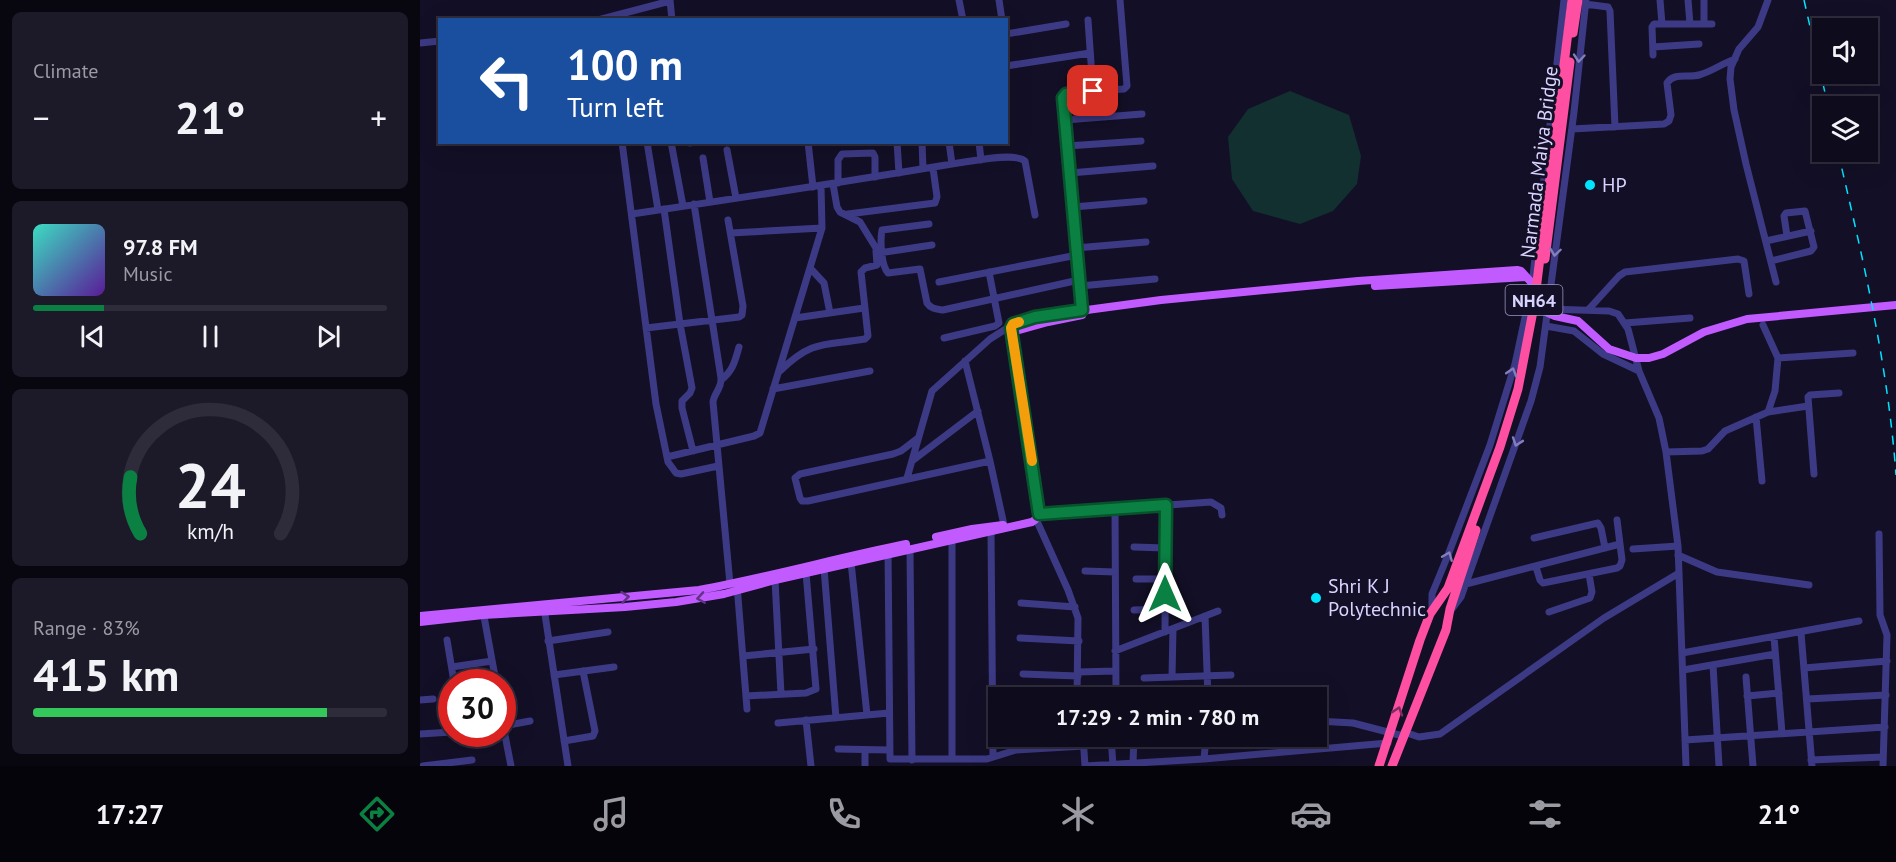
<!DOCTYPE html>
<html lang="en">
<head>
<meta charset="utf-8">
<style>
  :root { --surface:#0e0b1c; --page:#1c1929; --text:#f1f3f6; --muted:#9b9ba3; --line:#2e2b3b; --accent:#0b8043 }
  body { margin:0; font-family:"PT Sans",sans-serif; background:var(--page); color:var(--text); height:100vh; display:flex; flex-direction:column; font-size:22px; white-space:nowrap }
  * { box-sizing:border-box; margin:0 }
  p { font-size:20px; color:var(--muted) }
  .icon { flex:none; width:33px; height:33px; fill:none; stroke:currentColor; stroke-width:2; stroke-linecap:round; stroke-linejoin:round }
  .map { position:relative; flex:1; overflow:hidden }
  .side { display:flex; flex-direction:column; gap:12px; padding:12px; background:#08060f; width:420px }
  .side>* { flex:none }
  .guide { position:absolute; left:18px; top:18px; width:570px; height:126px; border-radius:0px; box-shadow:0 6px 24px #0002,0 0 0 2px var(--line); background:#1a4fa0; color:#fff; overflow:hidden }
  .buttons { position:absolute; left:1392px; top:18px; display:grid; gap:12px }
  .buttons a { display:grid; place-items:center; width:66px; height:66px; border-radius:0px; background:var(--surface); box-shadow:0 6px 24px #0002,0 0 0 2px var(--line); font-size:30px }
  .speed { position:absolute; left:18px; top:669px; display:flex; gap:12px; font-size:30px; font-weight:700; text-align:center }
  .speed>* { display:grid; place-content:center; width:78px; height:78px; border-radius:50%; background:var(--surface); box-shadow:0 6px 24px #0002,0 0 0 2px var(--line); line-height:1 }
  .speed .limit { border:9px solid #d22; background:#fff; color:#111 }
  .pin { position:absolute; display:grid; place-items:center; width:51px; height:51px; color:#fff; margin:-26px; border-radius:12px; box-shadow:0 3px 9px #0006 }
  .me { position:absolute; width:66px; margin:-33px; rotate:0deg; stroke-linejoin:round; filter:drop-shadow(0 0 4px #0008) }
  .turn { display:flex; align-items:center; gap:21px; height:126px; padding:0 30px; font-size:27px }
  .turn .icon { width:78px; height:78px; stroke-width:2.5 }
  .turn b { display:block; font-size:42px; line-height:51px }
  .big { font-size:45px; font-weight:600; line-height:1.1 }
  .side .widget { flex:1; display:flex; flex-direction:column; justify-content:center; gap:9px; min-width:0; padding:0 21px; border-radius:9px; background:var(--page) }
  .side .dial { align-items:center; gap:0 }
  .dial svg { height:156px; overflow:visible; fill:none; stroke:var(--line); stroke-width:7; stroke-linecap:round; text-anchor:middle }
  .dial text { fill:var(--text); stroke:none }
  .song { display:flex; align-items:center; gap:18px }
  .cover { width:72px; height:72px; border-radius:9px; background:linear-gradient(135deg,hsl(170 70% 55%),hsl(270 70% 35%)) }
  .played { height:6px; border-radius:3px; background:linear-gradient(90deg,var(--accent) 20%,var(--line) 20%) }
  .keys { display:flex; justify-content:space-around; direction:ltr }
  .heat { display:flex; justify-content:space-between; align-items:center; font-size:33px; direction:ltr }
  .charge { height:9px; border-radius:4px; background:linear-gradient(90deg,#34c759 83%,var(--line) 0) }
  .trip { position:absolute; left:568px; top:687px; width:339px; height:60px; border-radius:0px; background:var(--surface); box-shadow:0 6px 24px #0002,0 0 0 2px var(--line); font-weight:600; line-height:60px; text-align:center }
  .menu { display:flex; height:96px; justify-content:space-around; align-items:center; background:#06040b; color:var(--muted) }
  .menu .icon { width:42px; height:42px }
  .menu .current { color:var(--accent) }
  .menu b { font-size:27px; color:var(--text) }
  main { display:flex; flex:1; min-height:0 }
  .map>svg:first-child { display:block }
  .green { fill:#12302f }
  .lines { fill:none; stroke-linecap:round; stroke-linejoin:round }
  .minor { stroke:#3d3a85; stroke-width:7 }
  .major { stroke:#c25bff; stroke-width:8 }
  .highway { stroke:#ff4fa3; stroke-width:9 }
  .rail { stroke:#00e5ff; stroke-width:1.5; stroke-dasharray:9 8; stroke-linecap:butt }
  .oneway { stroke:#837fbc }
  .oneway2 { stroke:#623188 }
  .oneway3 { stroke:#7d2c5e }
  .route-casing { stroke:#07532c; stroke-width:15 }
  .route { stroke:#0b8043; stroke-width:10 }
  .slow { stroke:#f59e0b; stroke-width:10 }
  .poi-dot { fill:#00e5ff; stroke:#130f26; stroke-width:2 }
  .labels { text-anchor:middle; dominant-baseline:central; stroke-width:6; stroke-linejoin:round; paint-order:stroke }
  .shield { fill:#130f26; stroke:#9e99be; stroke-width:1.5 }
  .shield-label { font-size:18px; font-weight:bold; fill:#d9d4ff }
  .street-label { font-size:20px; fill:#d9d4ff; stroke:#130f26 }
  .poi-label { font-size:20px; fill:#d9d4ff; stroke:#130f26; text-anchor:start }
</style>
</head>
<body>
<main>
<section class="side">
<div class="widget"><p>Climate</p>
<div class="heat"><a>−</a><b class="big">21°</b><a>+</a></div>
</div>
<div class="widget">
<div class="song"><i class="cover"></i><div><b>97.8 FM</b><p>Music</p></div></div>
<div class="played"></div>
<div class="keys"><svg class="icon" aria-label="previous" viewBox="0 0 24 24"><path d="M18 5L8 12l10 7zM5 5v14"/></svg><svg class="icon" aria-label="pause" viewBox="0 0 24 24"><path d="M8 5v14M16 5v14"/></svg><svg class="icon" aria-label="next" viewBox="0 0 24 24"><path d="M6 5l10 7-10 7zM19 5v14"/></svg></div>
</div>
<div class="widget dial"><svg viewBox="0 0 100 80">
<path d="M14 69A42 42 0 1 1 86 69"/>
<path d="M14 69A42 42 0 0 1 9 40" stroke="#0b8043"/>
<text x="50" y="56" font-size="32" font-weight="700">24</text>
<text x="50" y="72" font-size="11">km/h</text>
</svg></div>
<div class="widget"><p>Range · 83%</p><b class="big">415 km</b><div class="charge"></div></div>
</section>
<div class="map">
<svg width="1476" height="766" viewBox="0 0 1476 766">
  <rect width="100%" height="100%" fill="#130f26"/>
  <path class="green" d="M870,91L929,115L941,156L937,184L913,211L880,224L833,211L812,179L808,137L828,109Z"/>
  <g class="lines">
    <path class="minor" d="M250,0L252,20
      M539,0L543,20
      M579,0L582,20
      M1240,0L1242,24
      M1268,0L1270,24
      M1348,0L1338,27L1319,49L1311,67L1310,79L1314,110L1326,164L1356,282
      M1165,4L1188,7L1190,11L1195,127
      M178,20L250,1
      M668,20L673,91
      M1284,24V0
      M586,34L646,24
      M0,43L20,41
      M1233,47L1279,44
      M1233,55L1232,27L1234,24H1292
      M586,66L670,53
      M645,120L722,114
      M1152,129L1244,124L1249,121L1251,115L1247,83C1254,72 1268,78 1279,75C1291,72 1303,63 1315,59
      M202,142L236,404L248,462L256,473L261,474L298,466
      M227,142L238,210
      M251,142L263,206
      M270,142V143
      M388,142L393,187
      M477,142L479,173
      M502,142L503,169
      M529,142L532,164
      M559,142L561,160
      M647,146L721,141
      M307,150L316,198
      M283,158L290,202
      M650,173L733,166
      M418,183V160L422,154L453,153L455,157V177
      M413,184L417,207L420,212L440,222L459,253L512,245
      M274,204L301,378C302,388 294,393 293,402L310,584
      M653,207L724,201
      M244,209L260,324L272,388L270,393L262,401V408L273,451
      M212,214C321,198 429,181 538,163C553,161 595,152 605,161L615,215
      M428,214L515,203L517,197L513,168
      M509,224L462,230C460,241 461,265 468,273L500,269L507,303C511,309 516,309 523,310L659,280
      M311,233L402,228
      M1346,241L1391,231
      M656,248L726,242
      M1351,261L1391,251L1394,247L1385,211L1366,213L1364,216L1367,236
      M390,268L404,283L410,313
      M519,282L657,255
      M660,286L735,279
      M1129,309L1189,311L1198,314L1208,329L1219,371L1239,418L1246,452L1258,546L1266,766
      M662,310L643,98L646,94L649,93L704,89L707,86L700,0
      M1168,310L1199,276L1205,272L1318,259L1324,261L1329,294
      M375,318L444,308
      M1205,323L1270,318
      M1126,326L1154,331L1183,354L1219,371
      M226,328L319,317L322,315L323,306L308,220
      M524,338L575,326L579,323L569,272
      M1358,358L1433,353
      M545,361L570,461L584,525
      M360,371C393,339 404,346 445,339L448,336L441,272L445,268L457,265L456,251
      M301,380C313,371 315,361 319,347
      M353,389L450,371
      M1348,412L1388,406
      M1336,417L1342,481
      M498,438L481,451L473,454L380,474L375,478L380,498L382,501H388L570,461
      M1246,452L1282,451L1288,449L1305,431L1348,412L1355,391L1358,358L1343,325
      M247,457L334,436L340,433L402,228L401,186
      M492,461L558,411
      M1394,474L1388,397L1390,395L1419,393
      M487,478L512,391L570,339L592,325
      M619,514L791,502L801,508L802,515
      M616,519L648,590L658,618L657,698
      M571,532L573,757
      M1459,534L1460,615L1467,635L1463,766
      M1114,538L1178,523L1181,528L1185,548
      M714,547L745,548
      M490,549L492,760
      M1213,549L1258,546
      M468,550L470,759H567L596,750L664,746
      M1258,555L1297,572L1389,585
      M431,562L447,715
      M1116,567L1120,580L1123,583L1197,568L1200,566L1202,560L1197,520
      M404,568L416,718
      M665,571L695,572
      M716,579H745
      M355,580L361,694
      M1046,584L1200,544
      M317,585L327,709
      M601,603L655,607
      M124,608L148,766
      M714,610L745,609
      M63,611L76,682
      M1012,611V594L1028,555L1070,445L1095,364L1112,285L1144,0
      M1129,612L1170,598L1172,592L1169,574
      M1029,613L1041,597L1111,401L1120,367L1154,112L1166,0
      M785,616L788,698
      M745,632L746,505
      M1381,633L1392,766
      M1354,637L1362,733
      M600,638L659,641
      M27,640L34,682
      M128,641L188,632
      M695,651L798,611
      M1262,653L1439,621
      M323,656L394,649
      M1293,665L1299,766
      M32,667L72,661
      M1384,668L1467,661
      M1263,670L1355,654
      M658,672L695,671
      M603,674L658,676
      M134,675L194,667
      M752,677L753,629
      M1326,677L1333,766
      M724,678L811,675
      M326,696L386,693L396,689L386,573
      M1327,696L1359,693
      M692,698L696,693L695,508
      M1387,699L1466,695
      M0,700L13,699
      M82,720L91,766
      M386,720L391,766
      M897,721L933,723L983,736
      M358,723L469,713
      M83,726L110,721
      M984,732L999,737L1020,734L1184,618L1259,573
      M0,734L32,732
      M663,736L665,766
      M691,736L693,766
      M1265,740L1465,727
      M144,741L173,736L175,731L163,671
      M418,749L469,750
      M532,759V536
      M784,759L786,736
      M1391,760L1463,757
      M713,763L714,736
      M3,766L52,760
      M445,766V750
      M665,766L784,759L968,743"/>
    <path class="major" d="M955,286L1106,277
      M592,332L628,322L662,315
      M516,537L552,529L583,525
      M0,616L279,590C349,577 417,558 486,544
      M0,622L63,615L205,607L256,602L304,594L355,580L612,522L616,519L620,509L591,328L592,325L615,317L741,300L938,281L1097,270L1101,271L1111,282L1128,313L1135,316L1158,321L1189,349L1216,358H1229L1243,354L1284,332L1327,319L1476,305"/>
    <path class="highway" d="M1153,33L1158,0
      M1125,259L1150,62
      M959,766L1000,640L1010,614L1028,588L1080,447L1098,389L1114,306L1152,0
      M972,766L1026,630L1030,609L1056,530"/>
    <path class="rail" d="M1384,0L1408,106
      M1418,152C1443,259 1468,365 1476,475"/>
  </g>
  <defs><path id="oneway-chevron" d="M-2-3.5L2.5 0L-2 3.5" fill="none" stroke-width="1.6" stroke-linecap="round" stroke-linejoin="round" transform="scale(1.5)"/></defs>
  <g class="oneway">
    <use href="#oneway-chevron" transform="translate(1159 58) rotate(95)"/>
    <use href="#oneway-chevron" transform="translate(1135 252) rotate(98)"/>
    <use href="#oneway-chevron" transform="translate(1092 372) rotate(-73)"/>
    <use href="#oneway-chevron" transform="translate(1097 442) rotate(109)"/>
    <use href="#oneway-chevron" transform="translate(1028 556) rotate(-68)"/>
  </g>
  <g class="oneway2">
    <use href="#oneway-chevron" transform="translate(205 597) rotate(-6)"/>
    <use href="#oneway-chevron" transform="translate(281 598) rotate(171)"/>
  </g>
  <use class="oneway3" href="#oneway-chevron" transform="translate(978 711) rotate(-72)"/>
  <g class="lines">
    <g class="route-casing">
      <path id="route" d="M673,91L646,94L643,98L662,310L615,317L593,324L591,328L619,514L746,505L745,594"/>
    </g>
    <use href="#route" class="route"/>
    <path class="slow" d="M599,322L593,324L591,328L612,461"/>
  </g>
  <g class="poi-dot">
    <circle cx="1170" cy="185" r="6"/>
    <circle cx="896" cy="598" r="6"/>
  </g>
  <g class="labels">
    <rect class="shield" x="1085.5" y="285" width="57" height="30" rx="4.5"/>
    <g class="shield-label">
      <text x="1114" y="300">NH64</text>
    </g>
    <g class="street-label">
      <text transform="translate(1119 162) rotate(-83)">Narmada Maiya Bridge</text>
    </g>
    <g class="poi-label">
      <text x="1182" y="185">HP</text>
      <text x="908" y="586">Shri K J<tspan x="908" dy="23">Polytechnic</tspan></text>
    </g>
  </g>
</svg>
<div class="buttons">
<a><svg class="icon" aria-label="sound" viewBox="0 0 24 24"><path d="M4 9h4l5-4v14l-5-4H4zM17 9q2 3 0 6"/></svg></a>
<a><svg class="icon" aria-label="layers" viewBox="0 0 24 24"><path d="M12 4l9 5-9 5-9-5zM3 14l9 5 9-5"/></svg></a>
</div>
<div class="speed"><div class="limit">30</div></div>
<div class="pin" style="left:673px;top:91px;background:#d93025"><svg class="icon" aria-label="arrive" viewBox="0 0 24 24"><path d="M6 21V4h12l-3 4 3 4H6"/></svg></div>
<svg class="me" style="left:745px;top:594px" viewBox="-20 -20 40 40"><path d="M0-17L14 15 0 8-14 15z" fill="#0b8043" stroke="#fff" stroke-width="4"/></svg>
<div class="trip">17:29 · 2 min · 780 m</div>
<div class="guide">
<div class="turn"><svg class="icon" aria-label="left" viewBox="0 0 24 24"><path d="M17 20v-9H6M10 6l-5 5 5 5"/></svg><div><b>100 m</b>Turn left</div></div>
</div>
</div>
</main>
<nav class="menu">
<b>17:27</b>
<svg class="icon current" aria-label="directions" viewBox="0 0 24 24"><path d="M12 3l9 9-9 9-9-9zM9 14v-3h6M13 9l2 2-2 2"/></svg>
<svg class="icon" aria-label="music" viewBox="0 0 24 24"><path d="M9 18V5l10-2v13"/><circle cx="6" cy="18" r="3"/><circle cx="16" cy="16" r="3"/></svg>
<svg class="icon" aria-label="phone" viewBox="0 0 24 24"><path d="M5 4h4l2 5-3 2q2 4 5 5l2-3 5 2v4C11 20 4 13 5 4z"/></svg>
<svg class="icon" aria-label="climate" viewBox="0 0 24 24"><path d="M12 3v18M4 7l16 10M4 17L20 7"/></svg>
<svg class="icon" aria-label="car" viewBox="0 0 24 24"><path d="M5 17H2v-5l4-1 3-4h7l3 4 3 1v5h-3M9 17h6M6 11h13"/><circle cx="7" cy="17" r="2"/><circle cx="17" cy="17" r="2"/></svg>
<svg class="icon" aria-label="filters" viewBox="0 0 24 24"><path d="M4 7h16M4 17h16"/><circle cx="9" cy="7" r="2"/><circle cx="15" cy="17" r="2"/></svg>
<b>21°</b>
</nav>
</body>
</html>
